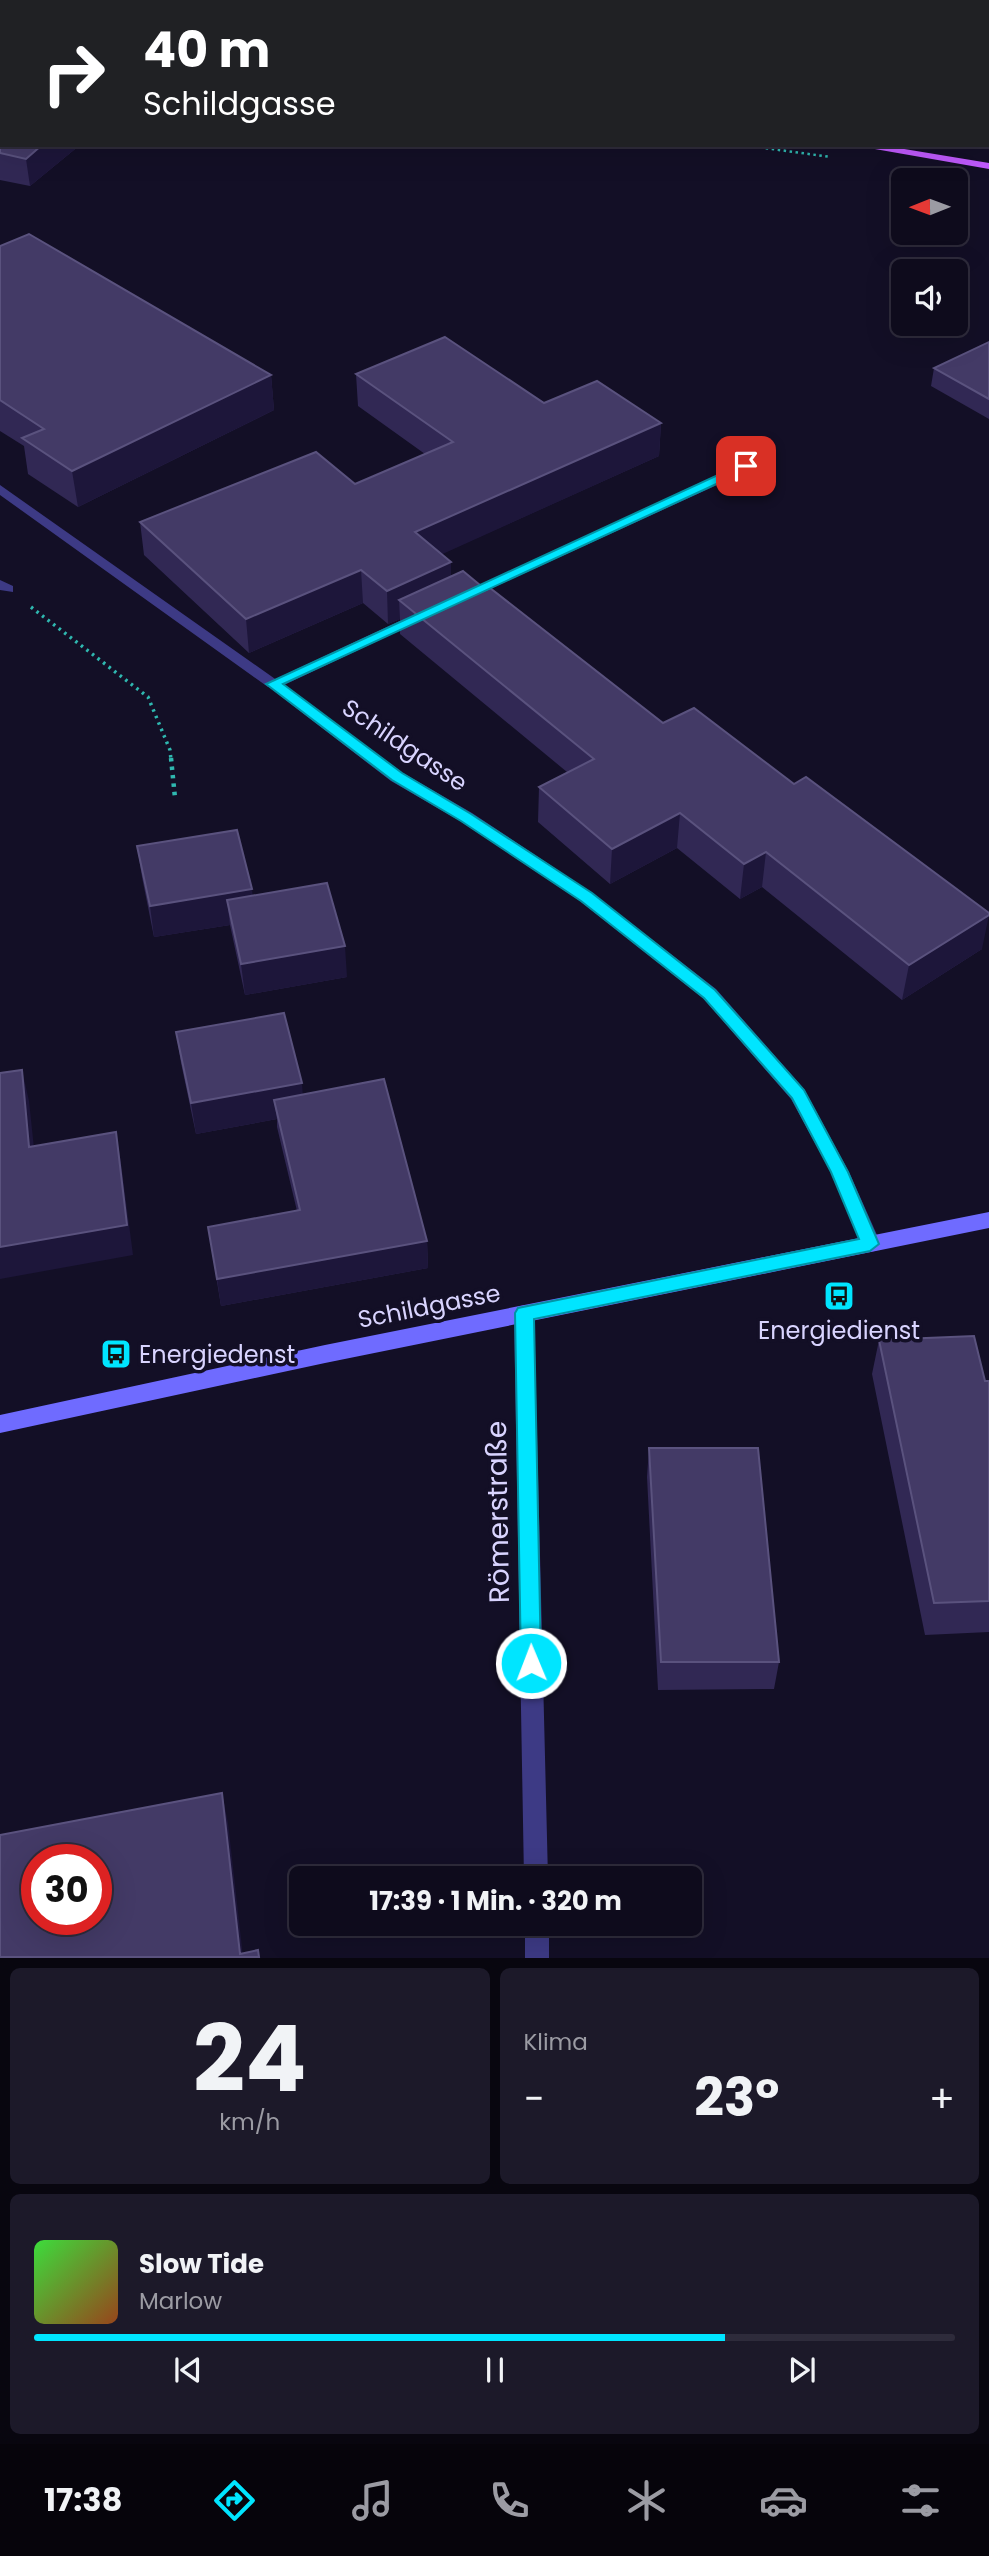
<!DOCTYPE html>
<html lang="de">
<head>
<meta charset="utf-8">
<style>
  :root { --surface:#0e0b1c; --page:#1c1929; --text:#f1f3f6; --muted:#9b9ba3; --line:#2e2b3b; --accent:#00e5ff }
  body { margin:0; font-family:Poppins,sans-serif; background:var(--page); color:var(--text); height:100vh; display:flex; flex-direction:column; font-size:26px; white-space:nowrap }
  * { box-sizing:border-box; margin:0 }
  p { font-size:23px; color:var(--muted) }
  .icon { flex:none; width:38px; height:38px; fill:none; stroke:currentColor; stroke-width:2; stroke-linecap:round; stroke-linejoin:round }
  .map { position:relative; height:1958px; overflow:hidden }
  .side { display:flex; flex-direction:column; gap:10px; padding:10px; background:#08060f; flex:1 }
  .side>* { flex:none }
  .hud { position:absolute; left:0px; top:0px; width:990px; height:147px; box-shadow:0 7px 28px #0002,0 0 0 2px var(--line); background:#202124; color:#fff; overflow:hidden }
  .needle { width:46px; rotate:269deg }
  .tools { position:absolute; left:891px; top:168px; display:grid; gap:14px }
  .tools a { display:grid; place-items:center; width:77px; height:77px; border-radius:10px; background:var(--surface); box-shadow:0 7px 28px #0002,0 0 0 2px var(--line); font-size:35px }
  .speed { position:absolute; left:21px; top:1844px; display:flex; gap:14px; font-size:35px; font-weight:700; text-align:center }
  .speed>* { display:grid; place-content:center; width:91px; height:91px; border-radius:50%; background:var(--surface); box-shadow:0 7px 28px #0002,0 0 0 2px var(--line); line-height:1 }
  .speed .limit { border:10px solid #d22; background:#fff; color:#111 }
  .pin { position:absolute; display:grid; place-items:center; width:60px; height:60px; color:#fff; margin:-30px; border-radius:14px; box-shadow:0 4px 10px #0006 }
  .me { position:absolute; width:77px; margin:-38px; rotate:359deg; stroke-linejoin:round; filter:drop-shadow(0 0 5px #0008) }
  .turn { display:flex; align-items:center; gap:24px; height:147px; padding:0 28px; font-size:32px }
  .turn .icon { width:91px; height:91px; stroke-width:2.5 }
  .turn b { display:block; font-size:49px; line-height:60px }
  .big { font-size:52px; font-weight:700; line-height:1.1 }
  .side .tile { flex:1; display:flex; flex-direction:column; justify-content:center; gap:10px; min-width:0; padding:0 24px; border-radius:10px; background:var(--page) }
  .side .dial { align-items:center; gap:0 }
  .dial b { font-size:91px; line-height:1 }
  .song { display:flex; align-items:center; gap:21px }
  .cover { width:84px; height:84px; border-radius:10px; background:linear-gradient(135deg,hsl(120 70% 55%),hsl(20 70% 35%)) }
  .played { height:7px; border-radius:4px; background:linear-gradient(90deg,var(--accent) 75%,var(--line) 75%) }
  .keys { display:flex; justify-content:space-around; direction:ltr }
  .heat { display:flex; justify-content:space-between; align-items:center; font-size:38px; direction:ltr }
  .side .tiles { flex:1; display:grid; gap:10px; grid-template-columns:1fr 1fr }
  .tile:last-child { grid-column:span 2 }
  .trip { position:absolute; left:289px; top:1866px; width:413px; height:70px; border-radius:10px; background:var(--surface); box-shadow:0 7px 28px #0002,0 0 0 2px var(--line); font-weight:700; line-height:70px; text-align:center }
  .tab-bar { display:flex; height:112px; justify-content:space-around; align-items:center; background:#06040b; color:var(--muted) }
  .tab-bar .icon { width:49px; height:49px }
  .tab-bar .current { color:var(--accent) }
  .tab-bar b { font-size:32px; color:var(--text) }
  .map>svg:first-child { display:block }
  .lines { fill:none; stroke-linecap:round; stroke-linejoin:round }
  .path-far2 { stroke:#2fb8b0; stroke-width:2.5; stroke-dasharray:2.5 3.5; stroke-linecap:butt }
  .path-far1 { stroke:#2fb8b0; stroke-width:3.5; stroke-dasharray:2.5 4.5; stroke-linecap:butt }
  .path { stroke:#2fb8b0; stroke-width:4.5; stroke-dasharray:3.5 5; stroke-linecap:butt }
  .lane { fill:#3d3a85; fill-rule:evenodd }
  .street { fill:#3d3a85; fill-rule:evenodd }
  .secondary { fill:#6f6bff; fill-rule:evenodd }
  .primary { fill:#c25bff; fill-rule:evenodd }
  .wall { fill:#312854 }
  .shaded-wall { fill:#1d163a }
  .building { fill:#433a66; stroke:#5a527e; stroke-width:2; fill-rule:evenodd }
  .route { fill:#00e5ff; stroke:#0095a6; stroke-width:2 }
  .labels { text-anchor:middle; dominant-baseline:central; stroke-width:7; stroke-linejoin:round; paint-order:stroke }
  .street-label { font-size:24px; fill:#d9d4ff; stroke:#130f26 }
  .poi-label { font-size:24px; fill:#d9d4ff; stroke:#130f26 }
  .near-street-label { font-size:28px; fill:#d9d4ff; stroke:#130f26 }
</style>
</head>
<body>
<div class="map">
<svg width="989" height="1958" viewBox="0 0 989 1958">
  <rect width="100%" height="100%" fill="#130f26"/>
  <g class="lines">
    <path class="path-far2" d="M742,145L831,157"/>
    <path class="path-far1" d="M31,607L148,697L170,750L171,760"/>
    <path class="path" d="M171,758L175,798"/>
    <path class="lane" d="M303,0H322L323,2H304Z
      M0,485L278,681L281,684L278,687H268L0,495Z
      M0,580L13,586V592L0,590Z"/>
    <path class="street" d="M771,451L776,452V458L468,599H458L456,596Z
      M419,612L426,616L424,619L284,685L403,773L472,813L592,893L716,989L804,1089L849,1172L881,1244L878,1250L871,1252L864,1250L831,1172L791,1099L704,999L580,901L460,821L391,781L265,684Z
      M524,1305L531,1307L534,1313L548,1878H524L514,1313L517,1307Z
      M525,1923H549V1958H525Z"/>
    <path class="secondary" d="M989,1212V1228L325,1363L0,1433V1415L325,1345Z"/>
    <path class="primary" d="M9,0H28L29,2H10Z
      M0,2H2V9H0Z
      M852,145H880L989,163V169Z"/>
  </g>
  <path class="wall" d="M0,58L2,145H80L30,186L0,180Z
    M0,246L271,375L274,410L78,507L28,474L24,446L0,431Z
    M989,342V419L931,386L934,368Z
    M356,374L544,403L661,423L659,456L441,554L451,576L486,590L663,723L982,949L902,1000L762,887L740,899L677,848L610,884L538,822L539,787L567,772L400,634V619L388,624L363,603L249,653L144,555L140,522L355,484L425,454L358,406Z
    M137,846L252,896L347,977L245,995L230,925L154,937L142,877Z
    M176,1032L303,1095L427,1241L428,1268L221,1306L208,1227L297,1211L277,1127V1119L196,1134L181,1063Z
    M879,1340L985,1381H989V1632L925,1635L872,1374Z
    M649,1448L779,1662L774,1689L658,1690L647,1477Z"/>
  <path class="shaded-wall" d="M42,145H80L30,186L26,159Z
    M271,375L274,410L78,507L72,471Z
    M661,423L659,456L416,566L415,532Z
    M451,562V595L399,600L400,619L388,624L387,591Z
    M361,570L363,603L249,653L246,619Z
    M680,813L677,848L610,884L612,849Z
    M766,852L762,887L740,899L744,864Z
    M252,889L255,920L227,900L230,925L154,937L150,906Z
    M989,915L982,949L902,1000L909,965Z
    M345,946L347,977L245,995L241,964Z
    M22,1070L29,1101L37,1177L29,1147Z
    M302,1083L304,1114L274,1100L277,1119L196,1134L191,1103Z
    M116,1132L121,1163L133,1255L0,1279V1247Z
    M427,1241L428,1268L221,1306L217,1279Z
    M222,1793L228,1823L243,1957H240Z"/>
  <path class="building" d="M0,58H2V145H42L26,159L0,153Z
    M29,234L271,375L72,471L22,438L44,429L0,400V246Z
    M445,337L544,403L597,381L661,423L415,532L451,562L387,591L361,570L246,619L140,522L316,452L355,484L453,442L356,374Z
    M989,342V399L934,368Z
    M463,571L486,590L490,588L663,723L694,708L794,784L806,777L989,913V915L909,965L766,852L744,864L680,813L612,849L539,787L594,759L399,600Z
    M237,830L252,889L150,906L137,846Z
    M327,883L345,946L241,964L227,900Z
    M284,1013L302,1083L191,1103L176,1032Z
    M22,1070L29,1147L116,1132L127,1225L0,1247V1073Z
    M384,1079L427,1241L217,1279L208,1227L300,1210L274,1100Z
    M974,1336L985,1381H989V1601L934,1603L879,1340Z
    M649,1448H758L779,1662H661Z
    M222,1793L240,1954L258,1950L259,1957H0V1835ZM37,1860H96V1920H37Z"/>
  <path class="route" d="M746,462L751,463V468L283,684L402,773L471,814L592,893L715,990L804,1090L848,1172L879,1244L870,1251L534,1319L541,1663L538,1670L531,1673L524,1670L521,1663L515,1313L518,1308L859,1239L831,1172L792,1098L704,998L581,901L461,821L392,780L266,684Z"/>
  <defs>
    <g id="bus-square" transform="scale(1.575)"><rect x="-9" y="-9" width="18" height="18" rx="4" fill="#00e5ff" stroke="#130f26"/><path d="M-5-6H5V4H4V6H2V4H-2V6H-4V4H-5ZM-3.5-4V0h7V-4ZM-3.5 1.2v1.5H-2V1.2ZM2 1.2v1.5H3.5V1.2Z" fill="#111"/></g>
  </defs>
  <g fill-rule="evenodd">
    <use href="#bus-square" x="839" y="1296"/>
    <use href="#bus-square" x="116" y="1354"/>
  </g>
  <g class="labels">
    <g class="street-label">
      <text transform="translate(405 745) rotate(34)">Schildgasse</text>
      <text transform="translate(429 1306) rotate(-11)">Schildgasse</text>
    </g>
    <g class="poi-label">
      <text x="839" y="1330">Energiedienst</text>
      <text x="139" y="1354" text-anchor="start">Energiedenst</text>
    </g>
    <g class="near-street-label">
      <text transform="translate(498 1512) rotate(-91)">Römerstraße</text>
    </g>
  </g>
</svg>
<div class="tools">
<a><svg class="needle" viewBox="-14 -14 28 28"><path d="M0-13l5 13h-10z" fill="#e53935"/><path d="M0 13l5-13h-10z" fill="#9b9ba3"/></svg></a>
<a><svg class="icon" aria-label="sound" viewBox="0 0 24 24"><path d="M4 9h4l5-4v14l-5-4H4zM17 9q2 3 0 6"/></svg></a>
</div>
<div class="speed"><div class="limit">30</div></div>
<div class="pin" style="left:746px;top:466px;background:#d93025"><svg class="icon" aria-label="arrive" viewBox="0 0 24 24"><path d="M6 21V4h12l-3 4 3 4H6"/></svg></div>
<svg class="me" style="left:531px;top:1663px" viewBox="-20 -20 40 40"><circle r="17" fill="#00e5ff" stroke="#fff" stroke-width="3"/><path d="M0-11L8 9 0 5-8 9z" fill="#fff"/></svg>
<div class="trip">17:39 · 1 Min. · 320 m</div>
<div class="hud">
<div class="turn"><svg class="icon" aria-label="right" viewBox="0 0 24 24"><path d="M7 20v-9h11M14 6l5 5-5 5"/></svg><div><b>40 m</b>Schildgasse</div></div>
</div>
</div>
<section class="side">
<div class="tiles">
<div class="tile dial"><b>24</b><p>km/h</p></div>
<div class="tile"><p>Klima</p>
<div class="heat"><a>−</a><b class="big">23°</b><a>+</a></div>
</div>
<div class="tile">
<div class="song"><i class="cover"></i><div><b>Slow Tide</b><p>Marlow</p></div></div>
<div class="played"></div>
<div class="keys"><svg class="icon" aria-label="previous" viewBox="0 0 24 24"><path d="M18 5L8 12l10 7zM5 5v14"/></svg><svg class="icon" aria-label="pause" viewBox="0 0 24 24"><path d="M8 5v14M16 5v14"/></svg><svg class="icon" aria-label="next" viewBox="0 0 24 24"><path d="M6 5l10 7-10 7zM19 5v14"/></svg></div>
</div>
</div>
</section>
<nav class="tab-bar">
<b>17:38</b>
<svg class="icon current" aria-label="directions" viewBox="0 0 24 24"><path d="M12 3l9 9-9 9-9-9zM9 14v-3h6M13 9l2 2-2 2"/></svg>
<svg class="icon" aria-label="music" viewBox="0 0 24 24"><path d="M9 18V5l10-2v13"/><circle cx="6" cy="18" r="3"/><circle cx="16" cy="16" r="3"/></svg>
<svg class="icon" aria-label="phone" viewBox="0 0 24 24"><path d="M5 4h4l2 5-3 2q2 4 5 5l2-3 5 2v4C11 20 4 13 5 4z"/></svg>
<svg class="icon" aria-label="climate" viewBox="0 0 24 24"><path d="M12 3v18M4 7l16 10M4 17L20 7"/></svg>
<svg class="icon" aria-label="car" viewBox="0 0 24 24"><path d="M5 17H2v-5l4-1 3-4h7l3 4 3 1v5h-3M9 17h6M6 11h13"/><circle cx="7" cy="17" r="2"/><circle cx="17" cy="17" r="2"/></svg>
<svg class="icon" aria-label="filters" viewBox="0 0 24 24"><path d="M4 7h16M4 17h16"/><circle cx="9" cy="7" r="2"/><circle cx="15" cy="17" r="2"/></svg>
</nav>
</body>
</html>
